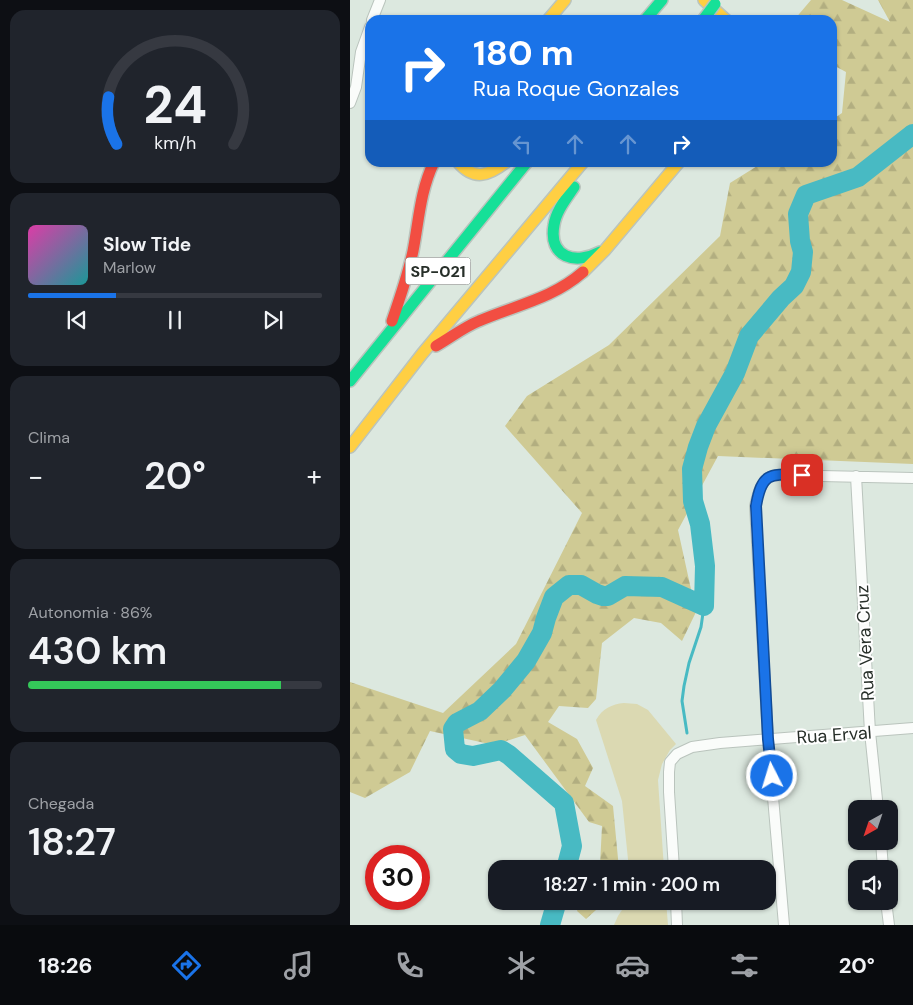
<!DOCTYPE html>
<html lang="pt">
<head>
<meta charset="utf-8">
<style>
  :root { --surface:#171b24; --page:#20242c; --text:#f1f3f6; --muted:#9ea1a6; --line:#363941; --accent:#1a73e8 }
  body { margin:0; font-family:"DM Sans",sans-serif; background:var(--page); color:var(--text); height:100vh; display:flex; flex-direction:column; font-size:19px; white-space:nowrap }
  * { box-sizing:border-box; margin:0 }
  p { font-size:16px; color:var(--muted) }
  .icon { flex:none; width:28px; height:28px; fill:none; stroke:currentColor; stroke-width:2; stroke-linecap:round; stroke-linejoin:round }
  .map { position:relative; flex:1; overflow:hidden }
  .drawer { display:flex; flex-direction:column; gap:10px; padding:10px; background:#0d0f14; width:350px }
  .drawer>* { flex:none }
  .top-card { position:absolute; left:15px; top:15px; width:472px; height:152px; border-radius:15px; box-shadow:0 1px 4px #0004; background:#1a73e8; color:#fff; overflow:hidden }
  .needle { width:32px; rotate:220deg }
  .tools { position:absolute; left:498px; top:800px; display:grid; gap:10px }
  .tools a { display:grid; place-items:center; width:50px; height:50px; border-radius:10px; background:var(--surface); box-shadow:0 1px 4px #0004; font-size:25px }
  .speed { position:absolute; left:15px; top:845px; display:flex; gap:10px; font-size:25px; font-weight:700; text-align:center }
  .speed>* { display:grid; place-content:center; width:65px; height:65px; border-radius:50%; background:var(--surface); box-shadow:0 1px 4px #0004; line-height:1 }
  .speed .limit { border:8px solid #d22; background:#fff; color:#111 }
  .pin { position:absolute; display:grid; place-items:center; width:42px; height:42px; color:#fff; margin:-21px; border-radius:10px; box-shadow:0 2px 8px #0006 }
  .me { position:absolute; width:55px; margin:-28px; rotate:355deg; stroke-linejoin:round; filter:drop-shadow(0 0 4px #0008) }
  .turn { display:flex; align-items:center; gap:18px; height:105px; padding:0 25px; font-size:22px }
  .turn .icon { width:65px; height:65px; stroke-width:2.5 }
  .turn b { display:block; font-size:35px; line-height:42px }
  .lanes { display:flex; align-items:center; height:48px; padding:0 25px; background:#0003; justify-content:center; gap:25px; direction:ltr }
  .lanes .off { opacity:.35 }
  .big { font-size:38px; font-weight:600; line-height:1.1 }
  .drawer .card { flex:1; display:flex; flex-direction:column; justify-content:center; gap:8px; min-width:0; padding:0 18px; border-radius:15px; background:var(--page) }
  .drawer .dial { align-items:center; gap:0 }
  .dial svg { height:130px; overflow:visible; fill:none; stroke:var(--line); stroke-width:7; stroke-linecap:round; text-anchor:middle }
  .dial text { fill:var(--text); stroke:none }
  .song { display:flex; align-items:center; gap:15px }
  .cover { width:60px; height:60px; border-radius:8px; background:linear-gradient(135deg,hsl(320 70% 55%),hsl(180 70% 35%)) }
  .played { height:5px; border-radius:2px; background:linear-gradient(90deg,var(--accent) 30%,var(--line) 30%) }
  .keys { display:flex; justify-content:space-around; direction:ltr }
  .heat { display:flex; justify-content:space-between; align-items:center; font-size:28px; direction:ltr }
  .charge { height:8px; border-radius:4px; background:linear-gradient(90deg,#34c759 86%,var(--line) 0) }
  .trip { position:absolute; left:138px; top:860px; width:288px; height:50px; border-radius:15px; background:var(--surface); box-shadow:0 1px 4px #0004; font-weight:600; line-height:50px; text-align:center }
  .menu { display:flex; height:80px; justify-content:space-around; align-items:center; background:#090b0e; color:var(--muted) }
  .menu .icon { width:35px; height:35px }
  .menu .current { color:var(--accent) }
  .menu b { font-size:22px; color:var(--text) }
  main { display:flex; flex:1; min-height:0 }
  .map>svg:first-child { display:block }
  .forest { fill:url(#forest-firs) }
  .green { fill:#dbd9b2 }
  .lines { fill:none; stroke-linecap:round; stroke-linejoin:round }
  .stream { stroke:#48bac3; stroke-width:3 }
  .river { stroke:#48bac3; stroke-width:20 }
  .street-casing { stroke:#bac4bd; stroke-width:12 }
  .fast-casing { stroke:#bac4bd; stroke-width:14 }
  .slow-casing { stroke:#bac4bd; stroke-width:14 }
  .jam-casing { stroke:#bac4bd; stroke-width:14 }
  .street { stroke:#fafcfa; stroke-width:10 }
  .fast { stroke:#16e098; stroke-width:11 }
  .slow { stroke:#ffcf43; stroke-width:11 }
  .jam { stroke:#f24e42; stroke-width:11 }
  .fast-bridge-casing { stroke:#bac4bd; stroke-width:14; stroke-linecap:butt }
  .fast-bridge { stroke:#16e098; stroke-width:11 }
  .route-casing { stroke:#114b97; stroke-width:12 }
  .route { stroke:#1a73e8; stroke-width:9 }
  .labels { text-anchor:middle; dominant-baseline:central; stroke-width:4; stroke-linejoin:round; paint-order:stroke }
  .shield { fill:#fff; stroke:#686d69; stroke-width:1 }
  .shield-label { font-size:16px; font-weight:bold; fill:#272f29 }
  .street-label { font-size:18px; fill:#272f29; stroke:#fff }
</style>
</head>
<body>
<main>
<section class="drawer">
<div class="card dial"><svg viewBox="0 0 100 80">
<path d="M14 69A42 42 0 1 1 86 69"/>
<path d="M14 69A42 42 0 0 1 9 40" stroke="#1a73e8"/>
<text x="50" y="56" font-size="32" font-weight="700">24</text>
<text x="50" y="72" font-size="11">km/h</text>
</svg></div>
<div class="card">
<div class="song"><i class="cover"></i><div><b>Slow Tide</b><p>Marlow</p></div></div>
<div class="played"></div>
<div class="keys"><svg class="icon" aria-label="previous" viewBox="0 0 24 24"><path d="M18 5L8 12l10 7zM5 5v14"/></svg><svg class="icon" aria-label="pause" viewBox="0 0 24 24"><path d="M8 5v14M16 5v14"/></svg><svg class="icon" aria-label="next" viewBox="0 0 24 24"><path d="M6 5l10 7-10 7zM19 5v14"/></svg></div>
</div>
<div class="card"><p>Clima</p>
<div class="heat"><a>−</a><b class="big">20°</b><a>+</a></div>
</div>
<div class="card"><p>Autonomia · 86%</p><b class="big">430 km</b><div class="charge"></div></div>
<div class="card"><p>Chegada</p><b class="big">18:27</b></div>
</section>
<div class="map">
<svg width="563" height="925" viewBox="0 0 563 925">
  <defs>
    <pattern id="forest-firs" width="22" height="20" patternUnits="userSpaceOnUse" patternTransform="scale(1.25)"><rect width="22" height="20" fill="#cfca94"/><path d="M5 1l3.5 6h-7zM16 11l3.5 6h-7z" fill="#b2ae80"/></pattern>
  </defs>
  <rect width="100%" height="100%" fill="#dce8df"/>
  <path class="forest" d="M461,0H492L540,22L528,0H563V464L368,456L328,530L346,612L332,641L311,623L284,618L252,643L246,699L238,708L209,706L198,722L227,739L243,768L235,786L263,806L269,869H240L250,865L252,826L239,822L175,735L144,745L80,731L60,772L15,798L0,792V682L93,713L166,644L232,513L155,426L177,396L259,345L370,236L380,183L412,163L482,162L483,119L492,113L496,72L483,65L482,20H444Z
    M230,901H256L236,919L227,911Z"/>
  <path class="green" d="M274,703L287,704L298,710L326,744L320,750L312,764L308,780L314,869H279L272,801L246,720C252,709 262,704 274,703Z
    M278,901H316L318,925H264L268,916Z"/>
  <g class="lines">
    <path class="stream" d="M337,733L332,701L334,686L339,663L351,627L354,606"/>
    <path class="river" d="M216,869L222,846L214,803L159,755L151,750L123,756L111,754L105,749L103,729L107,723L130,711L152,690L176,661L192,633L196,618L204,597L219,585H231L247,594L253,596H258L275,586L312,587L354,606L355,566L350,524L343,501L342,469L348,447L356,426L385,373L399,336L431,298L444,286L451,272L453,252L450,241L448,214L456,195L508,177L563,134
      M200,925L207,901"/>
    <g class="street-casing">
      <path id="street" d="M22,20L30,0
        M0,103L6,87L11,52L20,27
        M506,476L520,732L528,809
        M531,841L533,869
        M324,869L319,792V772L320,762L327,754L342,747L370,743L563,728
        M326,901L327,925
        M536,901L539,925
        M434,925L418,739L405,506C408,493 411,478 425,475L563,478"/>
    </g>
    <g class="fast-casing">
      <path id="fast" d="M295,20L312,0
        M224,187C216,199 206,211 204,225C198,258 226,265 250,252
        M0,381L177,162"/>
    </g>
    <g class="slow-casing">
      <path id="slow" d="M354,0L376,20
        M198,20L215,0
        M108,162C124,181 138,176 156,162
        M233,272L255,250L329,162
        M0,447L72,354L233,162"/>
    </g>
    <g class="jam-casing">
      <path id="jam" d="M42,321C50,298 58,275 63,251C69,220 70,191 84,162
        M86,346C100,338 114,327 129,321C166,305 202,299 233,272"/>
    </g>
    <use href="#street" class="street"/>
    <use href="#fast" class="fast"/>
    <use href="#slow" class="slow"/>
    <use href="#jam" class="jam"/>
    <g class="fast-bridge-casing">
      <path id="fast-bridge" d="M353,20L365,4"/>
    </g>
    <use href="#fast-bridge" class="fast-bridge"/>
  </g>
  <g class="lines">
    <g class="route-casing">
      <path id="route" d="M422,776L418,739L406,506C412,471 421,474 452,475"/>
    </g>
    <use href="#route" class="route"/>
  </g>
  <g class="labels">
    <rect class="shield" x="55.5" y="257.5" width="65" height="27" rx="4"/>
    <g class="shield-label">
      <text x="88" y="271">SP-021</text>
    </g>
    <g class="street-label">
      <text transform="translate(515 643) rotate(-93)">Rua Vera Cruz</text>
      <text transform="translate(484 735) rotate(-4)">Rua Erval</text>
    </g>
  </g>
</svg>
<div class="tools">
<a><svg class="needle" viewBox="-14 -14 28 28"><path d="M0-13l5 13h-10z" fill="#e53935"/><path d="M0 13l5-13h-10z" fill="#9ea1a6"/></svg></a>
<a><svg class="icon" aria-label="sound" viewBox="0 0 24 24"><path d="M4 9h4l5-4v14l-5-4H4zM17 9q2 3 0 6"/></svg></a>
</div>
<div class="speed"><div class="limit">30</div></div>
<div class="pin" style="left:452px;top:475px;background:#d93025"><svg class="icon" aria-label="arrive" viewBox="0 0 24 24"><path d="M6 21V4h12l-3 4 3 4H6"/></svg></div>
<svg class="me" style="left:422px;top:776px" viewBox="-20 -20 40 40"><circle r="17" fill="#1a73e8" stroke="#fff" stroke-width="3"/><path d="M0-11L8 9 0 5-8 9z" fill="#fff"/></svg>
<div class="trip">18:27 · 1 min · 200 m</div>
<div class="top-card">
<div class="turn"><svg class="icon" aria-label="right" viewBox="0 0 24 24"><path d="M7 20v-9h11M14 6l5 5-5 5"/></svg><div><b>180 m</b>Rua Roque Gonzales</div></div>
<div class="lanes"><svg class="icon off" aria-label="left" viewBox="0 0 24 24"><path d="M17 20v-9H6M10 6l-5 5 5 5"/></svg><svg class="icon off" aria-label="ahead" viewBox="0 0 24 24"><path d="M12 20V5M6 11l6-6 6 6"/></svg><svg class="icon off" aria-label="ahead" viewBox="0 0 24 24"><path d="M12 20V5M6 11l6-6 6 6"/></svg><svg class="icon" aria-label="right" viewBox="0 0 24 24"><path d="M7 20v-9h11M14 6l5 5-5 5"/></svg></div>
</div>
</div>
</main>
<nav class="menu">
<b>18:26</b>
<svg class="icon current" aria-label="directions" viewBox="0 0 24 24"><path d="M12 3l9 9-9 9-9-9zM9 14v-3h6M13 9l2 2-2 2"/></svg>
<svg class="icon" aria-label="music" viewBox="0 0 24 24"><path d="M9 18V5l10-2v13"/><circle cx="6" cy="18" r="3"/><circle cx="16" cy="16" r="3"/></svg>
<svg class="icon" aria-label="phone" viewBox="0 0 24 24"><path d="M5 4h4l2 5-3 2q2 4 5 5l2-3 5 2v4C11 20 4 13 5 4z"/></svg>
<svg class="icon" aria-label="climate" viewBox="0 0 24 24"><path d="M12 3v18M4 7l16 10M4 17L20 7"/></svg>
<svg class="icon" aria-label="car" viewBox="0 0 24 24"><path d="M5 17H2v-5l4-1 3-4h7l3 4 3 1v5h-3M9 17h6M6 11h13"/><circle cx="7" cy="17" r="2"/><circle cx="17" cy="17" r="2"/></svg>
<svg class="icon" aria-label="filters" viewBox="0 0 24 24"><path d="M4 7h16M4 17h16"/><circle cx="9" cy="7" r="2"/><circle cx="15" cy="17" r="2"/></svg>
<b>20°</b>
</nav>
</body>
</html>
